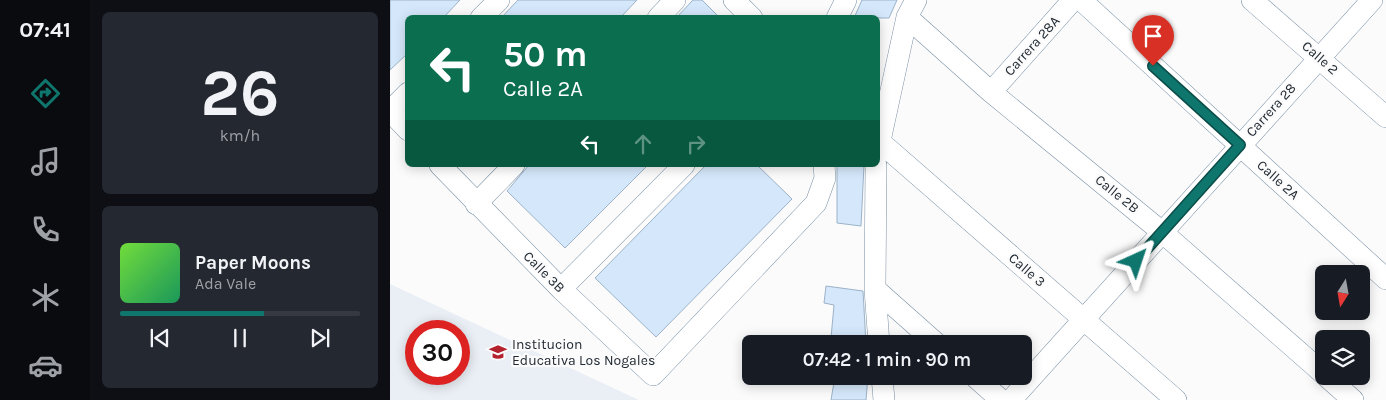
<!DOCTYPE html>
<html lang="en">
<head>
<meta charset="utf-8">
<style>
  :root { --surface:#171b24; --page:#242831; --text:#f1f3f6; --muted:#9ea1a6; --line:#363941; --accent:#0f766e }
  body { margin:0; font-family:Karla,sans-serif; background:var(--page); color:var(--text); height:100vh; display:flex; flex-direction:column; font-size:19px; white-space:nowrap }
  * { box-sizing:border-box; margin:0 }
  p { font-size:16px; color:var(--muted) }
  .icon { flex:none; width:28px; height:28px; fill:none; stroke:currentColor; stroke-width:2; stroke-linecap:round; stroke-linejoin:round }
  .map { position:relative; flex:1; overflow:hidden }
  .drawer { display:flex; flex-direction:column; gap:12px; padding:12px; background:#0d0f14; width:300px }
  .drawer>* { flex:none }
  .banner { position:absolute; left:15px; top:15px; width:475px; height:152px; border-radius:8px; box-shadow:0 2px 12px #0003; background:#0b6e4f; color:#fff; overflow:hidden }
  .needle { width:32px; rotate:191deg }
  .controls { position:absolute; left:925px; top:265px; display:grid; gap:10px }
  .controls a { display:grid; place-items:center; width:55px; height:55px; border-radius:8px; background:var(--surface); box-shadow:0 2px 12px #0003; font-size:25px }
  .speed { position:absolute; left:15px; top:320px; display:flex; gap:10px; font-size:25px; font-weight:700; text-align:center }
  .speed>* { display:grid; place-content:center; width:65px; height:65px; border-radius:50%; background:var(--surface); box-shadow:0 2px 12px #0003; line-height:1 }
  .speed .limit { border:8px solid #d22; background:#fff; color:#111 }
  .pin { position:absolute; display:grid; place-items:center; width:42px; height:42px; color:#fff; margin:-51px -21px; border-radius:50% 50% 50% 0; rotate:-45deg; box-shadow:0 0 5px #0007 }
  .pin .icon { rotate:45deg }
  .me { position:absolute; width:55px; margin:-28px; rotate:42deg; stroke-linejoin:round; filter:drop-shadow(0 0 4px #0008) }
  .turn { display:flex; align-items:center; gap:18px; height:105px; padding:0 15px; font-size:22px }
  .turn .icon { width:65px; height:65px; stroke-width:2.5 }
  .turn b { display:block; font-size:35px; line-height:42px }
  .lanes { display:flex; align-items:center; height:48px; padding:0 15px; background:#0003; justify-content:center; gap:25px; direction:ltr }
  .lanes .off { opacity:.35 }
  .drawer .tile { flex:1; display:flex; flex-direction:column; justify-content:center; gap:8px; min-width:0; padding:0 18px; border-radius:8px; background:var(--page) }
  .drawer .dial { align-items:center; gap:0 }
  .dial b { font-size:65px; line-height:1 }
  .song { display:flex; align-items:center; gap:15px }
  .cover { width:60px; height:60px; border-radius:8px; background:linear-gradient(135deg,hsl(100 70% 55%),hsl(150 70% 35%)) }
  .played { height:5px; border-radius:2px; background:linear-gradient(90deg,var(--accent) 60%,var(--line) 60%) }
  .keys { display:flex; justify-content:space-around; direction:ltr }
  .trip { position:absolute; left:352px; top:335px; width:290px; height:50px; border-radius:8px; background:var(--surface); box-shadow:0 2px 12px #0003; font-weight:600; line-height:50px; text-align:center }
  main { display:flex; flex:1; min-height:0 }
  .menu { display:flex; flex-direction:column; width:90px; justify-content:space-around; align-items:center; background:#090b0e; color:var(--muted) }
  .menu .icon { width:35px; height:35px }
  .menu .selected { color:var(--accent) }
  .menu b { font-size:22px; color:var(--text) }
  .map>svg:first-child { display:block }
  .built { fill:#eaeff5; fill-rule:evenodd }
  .building { fill:#d5e8fb; stroke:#9bb2c8 }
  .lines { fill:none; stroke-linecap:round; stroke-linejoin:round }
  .minor-casing { stroke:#798fa4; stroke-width:22 }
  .minor { stroke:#fff; stroke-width:21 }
  .route-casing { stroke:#0a4d48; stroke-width:12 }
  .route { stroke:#0f766e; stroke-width:9 }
  .labels { text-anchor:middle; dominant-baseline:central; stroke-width:4.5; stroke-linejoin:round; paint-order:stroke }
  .street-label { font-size:14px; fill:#212a33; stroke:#fbfbfb }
  .poi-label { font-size:14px; fill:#212a33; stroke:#fbfbfb; text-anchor:start }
</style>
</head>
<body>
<main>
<nav class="menu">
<b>07:41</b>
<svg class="icon selected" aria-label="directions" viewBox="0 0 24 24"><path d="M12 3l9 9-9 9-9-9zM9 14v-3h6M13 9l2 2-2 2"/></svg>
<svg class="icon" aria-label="music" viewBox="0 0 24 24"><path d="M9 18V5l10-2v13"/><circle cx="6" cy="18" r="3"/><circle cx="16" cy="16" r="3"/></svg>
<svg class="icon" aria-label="phone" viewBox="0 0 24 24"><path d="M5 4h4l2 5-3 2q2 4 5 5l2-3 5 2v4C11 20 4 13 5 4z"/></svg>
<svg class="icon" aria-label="climate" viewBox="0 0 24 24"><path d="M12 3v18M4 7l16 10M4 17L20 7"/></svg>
<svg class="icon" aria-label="car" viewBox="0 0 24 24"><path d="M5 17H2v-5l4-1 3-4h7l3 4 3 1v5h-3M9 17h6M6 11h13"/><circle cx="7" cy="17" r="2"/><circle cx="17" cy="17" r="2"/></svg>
</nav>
<section class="drawer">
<div class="tile dial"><b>26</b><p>km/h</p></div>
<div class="tile">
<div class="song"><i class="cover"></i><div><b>Paper Moons</b><p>Ada Vale</p></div></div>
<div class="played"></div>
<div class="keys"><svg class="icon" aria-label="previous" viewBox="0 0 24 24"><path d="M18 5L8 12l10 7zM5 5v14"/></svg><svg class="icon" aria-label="pause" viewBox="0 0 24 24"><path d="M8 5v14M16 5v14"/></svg><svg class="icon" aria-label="next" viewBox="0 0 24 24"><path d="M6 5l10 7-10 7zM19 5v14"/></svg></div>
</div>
</section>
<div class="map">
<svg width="996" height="400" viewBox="0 0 996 400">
  <rect width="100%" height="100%" fill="#fbfbfb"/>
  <path class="built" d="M0,284L249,400H0ZM26,331H69V374H26Z"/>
  <path class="building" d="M0,0H70L53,18H18V53L0,70Z
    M128,0H247L230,18H111Z
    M303,0H312L330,18H286Z
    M472,0H507L499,18H464Z
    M139,165H258L175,248L117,191Z
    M316,165H367L402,199L266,337L205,278Z
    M447,165H474L471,226L447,223Z
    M436,286L473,291L476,344H446L447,339L441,338L444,305L434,303Z
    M445,376H478L476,400H441Z"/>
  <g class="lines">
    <g class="minor-casing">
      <path id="minor" d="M344,0L362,18
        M691,0L996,279
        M862,0L996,117
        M517,17L601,92L772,232L934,374
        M91,18L109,0
        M268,18L285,0
        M447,18L456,0
        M601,92L683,0
        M18,93L0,111L18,130
        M489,141L786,400
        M488,150L517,17L526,0
        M50,165L171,289L263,375L426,203L435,178L434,165
        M486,165L485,289L489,344
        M86,204L124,165
        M171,289L294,165
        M485,289L547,344
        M492,376L494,400
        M584,376L611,400
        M936,376L963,400
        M621,400L982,0"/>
    </g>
    <use href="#minor" class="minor"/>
  </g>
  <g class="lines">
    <g class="route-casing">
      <path id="route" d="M746,261L850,145L763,66"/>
    </g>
    <use href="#route" class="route"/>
  </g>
  <defs>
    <g id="school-bare" transform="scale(1.35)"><path d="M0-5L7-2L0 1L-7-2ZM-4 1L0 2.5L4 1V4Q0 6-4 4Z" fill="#b3212d" stroke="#fbfbfb" stroke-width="2.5" paint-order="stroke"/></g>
  </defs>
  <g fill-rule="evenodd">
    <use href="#school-bare" x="108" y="352"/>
  </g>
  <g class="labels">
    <g class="street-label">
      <text transform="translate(642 46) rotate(-48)">Carrera 28A</text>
      <text transform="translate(930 58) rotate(41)">Calle 2</text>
      <text transform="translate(881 110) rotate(-48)">Carrera 28</text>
      <text transform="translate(888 180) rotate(42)">Calle 2A</text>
      <text transform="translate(727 194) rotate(39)">Calle 2B</text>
      <text transform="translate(637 270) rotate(41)">Calle 3</text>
      <text transform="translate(154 272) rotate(45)">Calle 3B</text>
    </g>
    <g class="poi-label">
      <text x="122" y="344">Institucion<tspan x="122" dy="16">Educativa Los Nogales</tspan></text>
    </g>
  </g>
</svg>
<div class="controls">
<a><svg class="needle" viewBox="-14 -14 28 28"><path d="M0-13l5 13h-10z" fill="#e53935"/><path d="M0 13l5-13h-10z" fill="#9ea1a6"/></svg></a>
<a><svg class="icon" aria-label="layers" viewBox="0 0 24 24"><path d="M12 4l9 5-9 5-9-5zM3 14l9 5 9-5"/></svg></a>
</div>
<div class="speed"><div class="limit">30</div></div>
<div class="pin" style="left:763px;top:66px;background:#d93025"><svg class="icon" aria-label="arrive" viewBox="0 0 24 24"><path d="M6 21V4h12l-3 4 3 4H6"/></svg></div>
<svg class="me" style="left:746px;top:261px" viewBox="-20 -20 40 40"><path d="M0-17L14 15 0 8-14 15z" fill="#0f766e" stroke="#fff" stroke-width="4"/></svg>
<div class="trip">07:42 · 1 min · 90 m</div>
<div class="banner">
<div class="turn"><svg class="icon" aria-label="left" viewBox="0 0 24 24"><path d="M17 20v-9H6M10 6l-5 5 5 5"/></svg><div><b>50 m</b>Calle 2A</div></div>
<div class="lanes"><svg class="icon" aria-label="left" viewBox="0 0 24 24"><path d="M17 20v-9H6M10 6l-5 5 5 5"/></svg><svg class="icon off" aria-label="ahead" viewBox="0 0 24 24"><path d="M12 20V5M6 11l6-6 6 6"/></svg><svg class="icon off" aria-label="right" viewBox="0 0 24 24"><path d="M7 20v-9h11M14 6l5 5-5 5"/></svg></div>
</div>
</div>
</main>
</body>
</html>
